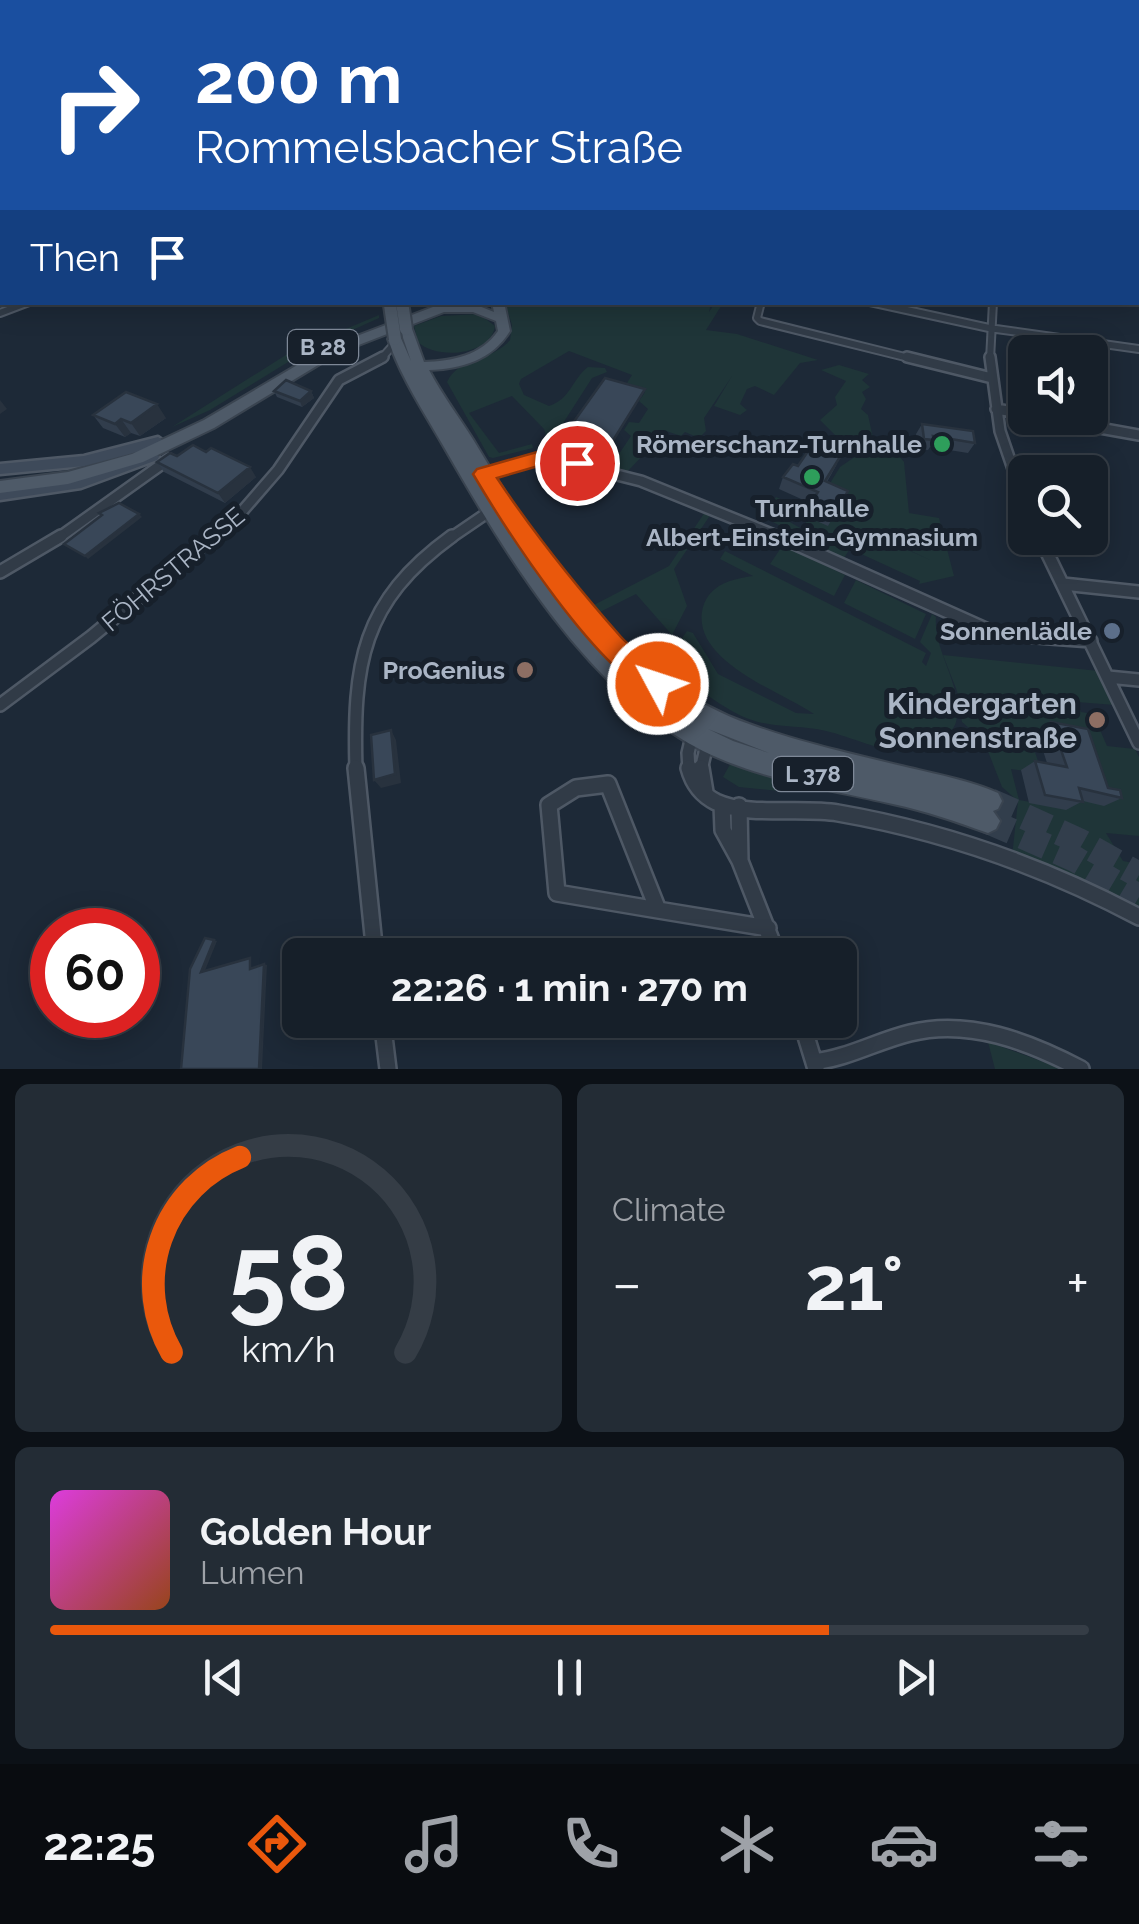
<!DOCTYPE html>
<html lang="en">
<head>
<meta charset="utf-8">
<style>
  :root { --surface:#161f29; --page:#232c35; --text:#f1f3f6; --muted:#9ea2a8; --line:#353d46; --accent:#ea580c }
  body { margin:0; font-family:Raleway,sans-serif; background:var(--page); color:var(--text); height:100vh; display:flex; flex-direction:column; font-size:38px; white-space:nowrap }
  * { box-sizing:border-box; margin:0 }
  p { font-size:32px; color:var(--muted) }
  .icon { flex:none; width:55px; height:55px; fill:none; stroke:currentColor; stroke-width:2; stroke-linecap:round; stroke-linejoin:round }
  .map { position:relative; height:1069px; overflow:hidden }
  .drawer { display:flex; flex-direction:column; gap:15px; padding:15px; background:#0c1117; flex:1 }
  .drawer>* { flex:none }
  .top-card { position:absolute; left:0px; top:0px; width:1140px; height:305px; box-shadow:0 5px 25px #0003,0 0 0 2px var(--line); background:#1a4fa0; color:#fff; overflow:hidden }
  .fabs { position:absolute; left:1008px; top:335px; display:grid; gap:20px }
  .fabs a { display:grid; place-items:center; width:100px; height:100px; border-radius:15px; background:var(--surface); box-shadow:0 5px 25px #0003,0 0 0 2px var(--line); font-size:50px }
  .speed { position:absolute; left:30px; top:908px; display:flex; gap:20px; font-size:50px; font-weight:700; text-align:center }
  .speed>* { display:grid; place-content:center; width:130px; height:130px; border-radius:50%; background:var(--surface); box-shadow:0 5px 25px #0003,0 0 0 2px var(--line); line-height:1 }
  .speed .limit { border:15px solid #d22; background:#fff; color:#111 }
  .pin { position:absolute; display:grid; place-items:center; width:85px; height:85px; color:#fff; margin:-42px; border:5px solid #fff; border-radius:50%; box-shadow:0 2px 10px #0007 }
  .me { position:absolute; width:110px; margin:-55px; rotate:310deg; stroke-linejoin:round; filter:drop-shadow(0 0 8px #0008) }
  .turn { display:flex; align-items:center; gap:35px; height:210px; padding:0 30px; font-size:45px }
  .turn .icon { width:130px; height:130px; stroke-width:2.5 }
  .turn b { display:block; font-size:70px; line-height:85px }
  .then { display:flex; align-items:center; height:95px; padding:0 30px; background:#0003; gap:20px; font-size:38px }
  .big { font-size:75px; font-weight:700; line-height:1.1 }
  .drawer .widget { flex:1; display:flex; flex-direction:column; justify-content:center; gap:15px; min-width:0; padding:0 35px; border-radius:15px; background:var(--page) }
  .drawer .dial { align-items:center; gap:0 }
  .dial svg { height:260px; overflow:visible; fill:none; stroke:var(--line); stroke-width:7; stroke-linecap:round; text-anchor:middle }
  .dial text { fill:var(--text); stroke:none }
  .song { display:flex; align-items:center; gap:30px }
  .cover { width:120px; height:120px; border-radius:15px; background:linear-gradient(135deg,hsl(300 70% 55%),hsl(20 70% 35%)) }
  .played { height:10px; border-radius:5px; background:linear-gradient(90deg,var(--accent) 75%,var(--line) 75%) }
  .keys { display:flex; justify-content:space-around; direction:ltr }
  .heat { display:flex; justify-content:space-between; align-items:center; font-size:55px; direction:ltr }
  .drawer .tiles { flex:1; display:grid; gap:15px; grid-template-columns:1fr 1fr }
  .widget:last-child { grid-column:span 2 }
  .trip { position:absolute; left:282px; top:938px; width:575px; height:100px; border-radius:15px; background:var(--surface); box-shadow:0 5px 25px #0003,0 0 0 2px var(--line); font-weight:700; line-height:100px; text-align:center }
  .menu { display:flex; height:160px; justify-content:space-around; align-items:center; background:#090c10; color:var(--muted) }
  .menu .icon { width:70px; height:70px }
  .menu .current { color:var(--accent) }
  .menu b { font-size:45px; color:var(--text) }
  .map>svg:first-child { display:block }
  .green { fill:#1f3538; fill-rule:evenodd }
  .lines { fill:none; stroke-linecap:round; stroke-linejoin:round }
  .primary-tunnel { stroke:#323e4c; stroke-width:26; stroke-dasharray:26 12; stroke-linecap:butt }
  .minor-far3-casing { stroke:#4e5865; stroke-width:10 }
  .minor-far2-casing { stroke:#4e5865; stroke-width:14 }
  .minor-far1-casing { stroke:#4e5865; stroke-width:16 }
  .minor-casing { stroke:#4e5865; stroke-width:20 }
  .tertiary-casing { stroke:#4e5865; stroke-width:6 }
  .secondary-casing { stroke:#4e5865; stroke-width:5 }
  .primary-casing { stroke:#3a4450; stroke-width:4 }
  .minor-far3 { stroke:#313b47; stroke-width:6 }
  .minor-far2 { stroke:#313b47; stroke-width:9 }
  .minor-far1 { stroke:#313b47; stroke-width:11 }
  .minor { stroke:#313b47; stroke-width:15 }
  .tertiary { fill:#313b47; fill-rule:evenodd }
  .secondary { fill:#3e4a5a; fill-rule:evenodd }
  .primary { fill:#4e5a68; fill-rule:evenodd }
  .primary-bridge-casing { stroke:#3a4450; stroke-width:16; stroke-linecap:butt }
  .primary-bridge { stroke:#4e5a68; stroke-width:12 }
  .wall { fill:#313d4c }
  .shaded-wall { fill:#28323e }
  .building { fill:#394758; stroke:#28323e; stroke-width:2.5 }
  .route { fill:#ea580c; stroke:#983908; stroke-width:2.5 }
  .leisure-dot { fill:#2e9e5b; stroke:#17202b; stroke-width:4 }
  .service-dot { fill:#5c6f8a; stroke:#17202b; stroke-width:4 }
  .education-dot { fill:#8d6e63; stroke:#17202b; stroke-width:4 }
  .labels { text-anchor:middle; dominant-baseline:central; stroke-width:10; stroke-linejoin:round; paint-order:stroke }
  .shield { fill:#17202b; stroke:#7e8897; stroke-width:2.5 }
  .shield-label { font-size:22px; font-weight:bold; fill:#aab5c5 }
  .poi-label { font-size:25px; font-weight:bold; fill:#aab5c5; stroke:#17202b; text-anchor:end }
  .street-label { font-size:25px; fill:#aab5c5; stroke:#17202b }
  .near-poi-label { font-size:30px; font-weight:bold; fill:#aab5c5; stroke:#17202b; text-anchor:end }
</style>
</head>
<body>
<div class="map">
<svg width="1139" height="1069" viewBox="0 0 1139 1069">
  <rect width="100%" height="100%" fill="#1d2937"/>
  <path class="green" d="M505,303H711L709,312L715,303H723L706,330L737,334L818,360L800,363L774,395L755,386L747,389L740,404L747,410L740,415L714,406L732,376L704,418L706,431L699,438L685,432L681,436L666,431L627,472L603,466L615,460L631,436L624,430L629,422L639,423L648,409L639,401L645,392L642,388L627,383L632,375L569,351L521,379L519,384L524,395L549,406C571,399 572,379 588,367L605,368L607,372L592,378L553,439L547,440L544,429L512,396L469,413L499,453L532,444L533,448L493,458L489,457L447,382C458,357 493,361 510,340L512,325Z
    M479,314L495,326C491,356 436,360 418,342L414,326L441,316Z
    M379,315V318L306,351L210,410L172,427L289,353Z
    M839,365L869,374L862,380L870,387L862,392L866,399L861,409L868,415L876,452L899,456L904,462L909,513L939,518L954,576L919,584L920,581L857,552L868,532L930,560L863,528L844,558L763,517L776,497L798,507L788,505L781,517L802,529L840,467L856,456L820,420L837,405L835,397L846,381L821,370Z
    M707,509L713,511L674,569L687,606L672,635L636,594L596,614L590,607L669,566Z
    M783,545L845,575L834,596L770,564Z
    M725,551L926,653L922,662L926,666L931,653L920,642L932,614L936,617C933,652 965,688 956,722C954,729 948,735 942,739C905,767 865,740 826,731C801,725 772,728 749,719C729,712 687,683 674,666L678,644L687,631L693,633L718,674L796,713L814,714C780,691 689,660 703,607C710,584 732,579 753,576L720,559Z
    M856,580L926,614L915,639L844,603Z
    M943,655L1099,671L1115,705L1077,702L1081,712L1093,714L1107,746L1135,749L1139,757V836L1106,833L1123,861L1139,864V909L1067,875L1012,857L1018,801L1002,787L984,741L962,722L957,691ZM1028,731L1062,736L1054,806L1019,800L1011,769L1042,773Z
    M733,759L844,794L806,787L790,792L739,787L723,777Z
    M988,1042L1063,1069H995Z"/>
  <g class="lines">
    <path class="primary-tunnel" d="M990,801L1079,841L1139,875
      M988,821L1075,859L1139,897"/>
    <g class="minor-far3-casing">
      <path id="minor-far3" d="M761,302L757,318L760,321L917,360
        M870,302L989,328L1139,349
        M0,313L29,302
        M380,360L396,342
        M990,360L993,302"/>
    </g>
    <g class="minor-far2-casing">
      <path id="minor-far2" d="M907,357L992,378
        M990,357L1000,431L1025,504
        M996,409L1025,414
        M1044,418L1139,435
        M480,476L545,457L641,481L784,539
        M57,539L169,459
        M210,539L239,515L278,470L339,380L383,357
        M449,539L493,509"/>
    </g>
    <g class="minor-far1-casing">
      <path id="minor-far1" d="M778,536L997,634L1091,641
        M1040,538L1139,743
        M0,572L61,536
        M1063,584L1139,592
        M1108,677L1139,680
        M0,705L91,637L213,536
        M356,770C353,664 361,602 452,536
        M689,770L688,753L693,732
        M701,770L708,740"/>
    </g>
    <g class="minor-casing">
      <path id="minor" d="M356,768L375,955
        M689,768C693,783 702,795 716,802C748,817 802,807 838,813C942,831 1045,867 1139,917
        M701,768L705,792
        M608,784L658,910L557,893L549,805L576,788Z
        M722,805L723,830L740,861L777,955
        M739,806L740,861
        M658,910L768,928
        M382,1020L388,1069
        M801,1020L816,1069
        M814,1062C848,1058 877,1041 910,1033C969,1018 1029,1042 1081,1069"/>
    </g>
    <g class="tertiary-casing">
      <path id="tertiary" d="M1139,271V277L1138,276V272Z"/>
    </g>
    <g class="secondary-casing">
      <path id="secondary" d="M0,116H2V121L0,122Z
        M158,437L165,442L163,445L84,466L0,474V464L84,456Z
        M152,452L157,454L159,457L157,460L81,488L0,500V490L80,478Z"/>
    </g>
    <g class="primary-casing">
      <path id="primary" d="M446,302H465L462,305L474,304L494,312L492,302H504L510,331C492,360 462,369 429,370C442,395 459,417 474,441C541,553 619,678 749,724C801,743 856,755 910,768C940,775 971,781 998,793L1002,801L998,809L993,811L1000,821L996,829L988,833C957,822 926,811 893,804C829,789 762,780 703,751C588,693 506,555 444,447C424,412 401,378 388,339L395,335L400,336L411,361L400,329L338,353L214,428L143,462L68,484L0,493V481L68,472L132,454L204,420L328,347ZM444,312H473L496,321L498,331C481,356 452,361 424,362L412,329L408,326ZM708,729L769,753L733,741Z"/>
    </g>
    <use href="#minor-far3" class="minor-far3"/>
    <use href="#minor-far2" class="minor-far2"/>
    <use href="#minor-far1" class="minor-far1"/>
    <use href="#minor" class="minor"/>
    <use href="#tertiary" class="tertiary"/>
    <use href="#secondary" class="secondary"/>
    <use href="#primary" class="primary"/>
    <g class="primary-bridge-casing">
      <path id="primary-bridge" d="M402,302L406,329
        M390,305L395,339"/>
    </g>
    <use href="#primary-bridge" class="primary-bridge"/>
  </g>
  <path class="wall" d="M645,389L644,392L603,458L560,445V441Z
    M274,391H311L314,398L302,407L277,397Z
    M93,415L166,418L140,436L131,433L125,437L103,428Z
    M922,424L975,443L968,453L930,447L928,450L919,449L916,434Z
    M177,456L256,477L225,503L164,472L157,462Z
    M837,464L827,482L848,491L828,526L805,516L810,503L779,489L783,477L798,466Z
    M1051,722L1108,788L1122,798L1104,806L1083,801L1066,810L1029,803L1021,770L1035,761L1047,763L1037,732Z"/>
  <path class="shaded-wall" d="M311,391L314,398L302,407L300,401Z
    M0,400L7,409L0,414Z
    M157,404L166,418L140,436L131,423Z
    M121,419L131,433L125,437L115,424Z
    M250,467L256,477L225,503L218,493Z
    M139,514L142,517L88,559L85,556Z
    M391,730L396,740L401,783L381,788L374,780Z
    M214,940L217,941L204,973L201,972Z
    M264,964L267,965L262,1069H259Z"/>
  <path class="building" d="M605,378L645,389L604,455L560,441Z
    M286,380L311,391L300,401L274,391Z
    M126,392L157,404L131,423L121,419L115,424L93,415Z
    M922,424L973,431L975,443L933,436L934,440L924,439Z
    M815,441L843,452L825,481L848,491L834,515L810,504L818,492L783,477L793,464L798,466Z
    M193,445L206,452L211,448L250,467L218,493L157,462L170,453L177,456Z
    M119,503L139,514L85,556L64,544L102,515L99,513Z
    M1051,722L1088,729L1108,788L1120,790L1122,798L1079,788L1083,802L1045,795L1035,761L1067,767Z
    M391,730L395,774L374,780L371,735Z
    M205,938L214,940L201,972L250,958V969L264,964L259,1069H181L190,969Z"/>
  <linearGradient id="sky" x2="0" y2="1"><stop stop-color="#10171e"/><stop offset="0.43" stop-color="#3a495e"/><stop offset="1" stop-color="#3a495e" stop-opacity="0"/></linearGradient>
  <rect width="1139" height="263" fill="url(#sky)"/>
  <path class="route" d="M544,450L584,458L587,463L577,471L545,464L497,478C535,535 576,586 621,637C636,654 662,664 671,684L667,693L658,697C599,675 506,530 473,474L477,469Z"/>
  <g class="leisure-dot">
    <circle cx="942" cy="444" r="10"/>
    <circle cx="812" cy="477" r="10"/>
  </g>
  <circle class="service-dot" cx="1112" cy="631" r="10"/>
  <g class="education-dot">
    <circle cx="525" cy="670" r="10"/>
    <circle cx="1097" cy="720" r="10"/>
  </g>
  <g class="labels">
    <g class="shield">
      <rect x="288" y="330" width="70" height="34" rx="8"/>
      <rect x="773" y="757" width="80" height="34" rx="8"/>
    </g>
    <g class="shield-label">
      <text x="323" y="347">B 28</text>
      <text x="813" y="774">L 378</text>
    </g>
    <g class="poi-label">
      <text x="922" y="444">Römerschanz-Turnhalle</text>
      <text x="812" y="508" text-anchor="middle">Turnhalle<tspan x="812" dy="29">Albert-Einstein-Gymnasium</tspan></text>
      <text x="1092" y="631">Sonnenlädle</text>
      <text x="505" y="670">ProGenius</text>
    </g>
    <g class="street-label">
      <text transform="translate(173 569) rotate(-40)">FÖHRSTRASSE</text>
    </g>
    <g class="near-poi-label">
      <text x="1077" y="703">Kindergarten<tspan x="1077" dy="34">Sonnenstraße</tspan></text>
    </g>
  </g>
</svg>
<div class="fabs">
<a><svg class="icon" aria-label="sound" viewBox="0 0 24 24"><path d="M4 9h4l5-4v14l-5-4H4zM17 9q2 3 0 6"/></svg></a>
<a><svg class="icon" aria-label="search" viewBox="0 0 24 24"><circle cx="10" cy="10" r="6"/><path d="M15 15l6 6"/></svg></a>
</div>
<div class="speed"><div class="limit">60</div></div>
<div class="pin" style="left:577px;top:463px;background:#d93025"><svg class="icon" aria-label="arrive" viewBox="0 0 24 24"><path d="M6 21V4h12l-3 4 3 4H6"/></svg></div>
<svg class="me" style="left:658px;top:684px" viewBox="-20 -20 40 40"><circle r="17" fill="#ea580c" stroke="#fff" stroke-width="3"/><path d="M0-11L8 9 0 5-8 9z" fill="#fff"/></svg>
<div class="trip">22:26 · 1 min · 270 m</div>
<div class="top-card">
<div class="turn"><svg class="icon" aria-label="right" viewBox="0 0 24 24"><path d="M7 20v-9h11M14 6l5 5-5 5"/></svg><div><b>200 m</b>Rommelsbacher Straße</div></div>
<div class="then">Then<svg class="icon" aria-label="arrive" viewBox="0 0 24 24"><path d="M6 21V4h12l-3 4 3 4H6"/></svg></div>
</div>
</div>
<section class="drawer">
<div class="tiles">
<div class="widget dial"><svg viewBox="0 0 100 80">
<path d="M14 69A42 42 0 1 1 86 69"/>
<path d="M14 69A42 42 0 0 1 35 9" stroke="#ea580c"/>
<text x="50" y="56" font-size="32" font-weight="700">58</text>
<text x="50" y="72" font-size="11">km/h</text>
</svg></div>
<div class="widget"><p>Climate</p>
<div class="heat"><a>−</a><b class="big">21°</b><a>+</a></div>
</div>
<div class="widget">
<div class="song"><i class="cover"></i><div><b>Golden Hour</b><p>Lumen</p></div></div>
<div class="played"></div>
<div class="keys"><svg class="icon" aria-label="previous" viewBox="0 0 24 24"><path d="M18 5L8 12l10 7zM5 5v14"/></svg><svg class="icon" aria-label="pause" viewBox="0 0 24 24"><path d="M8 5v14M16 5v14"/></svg><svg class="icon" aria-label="next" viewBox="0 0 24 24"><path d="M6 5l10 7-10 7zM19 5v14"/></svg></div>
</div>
</div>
</section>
<nav class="menu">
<b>22:25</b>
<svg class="icon current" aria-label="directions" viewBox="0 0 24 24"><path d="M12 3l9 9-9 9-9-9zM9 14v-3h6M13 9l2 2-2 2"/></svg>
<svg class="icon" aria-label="music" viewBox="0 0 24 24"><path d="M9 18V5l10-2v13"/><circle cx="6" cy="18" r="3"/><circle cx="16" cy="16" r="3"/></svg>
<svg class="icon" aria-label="phone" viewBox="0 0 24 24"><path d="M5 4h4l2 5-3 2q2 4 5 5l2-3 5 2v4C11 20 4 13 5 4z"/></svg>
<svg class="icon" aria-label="climate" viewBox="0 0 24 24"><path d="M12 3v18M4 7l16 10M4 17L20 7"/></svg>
<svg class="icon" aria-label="car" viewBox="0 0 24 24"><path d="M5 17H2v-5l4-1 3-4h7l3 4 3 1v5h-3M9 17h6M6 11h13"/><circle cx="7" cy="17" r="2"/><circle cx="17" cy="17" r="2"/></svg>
<svg class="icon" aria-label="filters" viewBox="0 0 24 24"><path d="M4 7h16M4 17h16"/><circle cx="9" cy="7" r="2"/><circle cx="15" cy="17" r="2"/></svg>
</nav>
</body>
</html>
